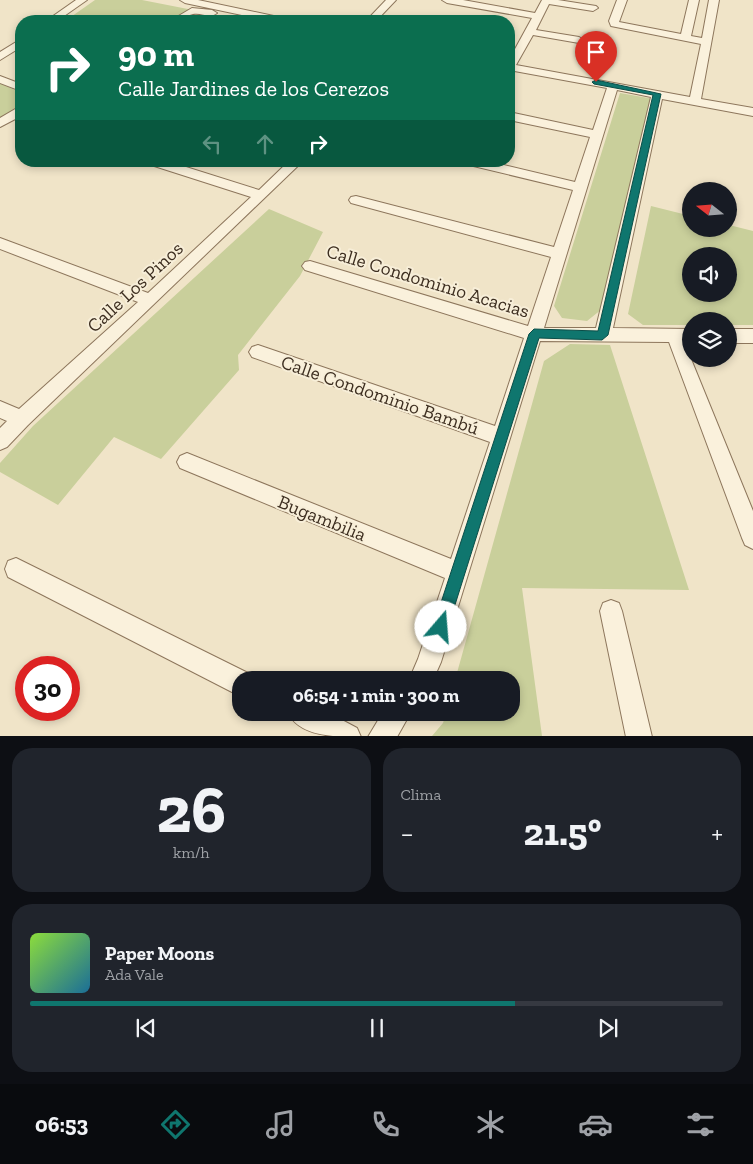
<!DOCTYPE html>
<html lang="es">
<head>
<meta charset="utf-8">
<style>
  :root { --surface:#171b24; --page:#20242c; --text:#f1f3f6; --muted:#9ea1a6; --line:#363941; --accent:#0f766e }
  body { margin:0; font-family:"Zilla Slab",serif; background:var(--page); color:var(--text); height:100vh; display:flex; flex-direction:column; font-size:19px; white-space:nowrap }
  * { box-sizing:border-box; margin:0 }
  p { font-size:16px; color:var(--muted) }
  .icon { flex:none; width:28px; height:28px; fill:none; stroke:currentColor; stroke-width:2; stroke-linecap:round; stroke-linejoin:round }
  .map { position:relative; height:736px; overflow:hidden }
  .drawer { display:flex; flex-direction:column; gap:12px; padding:12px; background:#0d0f14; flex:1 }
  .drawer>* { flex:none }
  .top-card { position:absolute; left:15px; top:15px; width:500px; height:152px; border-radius:20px; box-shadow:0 2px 8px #0003; background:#0b6e4f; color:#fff; overflow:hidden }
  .needle { width:32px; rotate:287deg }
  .controls { position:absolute; left:682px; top:182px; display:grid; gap:10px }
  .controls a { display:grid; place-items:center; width:55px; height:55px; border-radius:50%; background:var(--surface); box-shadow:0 2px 8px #0003; font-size:25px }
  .speed { position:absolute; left:15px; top:656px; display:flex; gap:10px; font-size:25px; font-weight:700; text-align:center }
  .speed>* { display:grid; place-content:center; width:65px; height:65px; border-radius:50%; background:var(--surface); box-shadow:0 2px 8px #0003; line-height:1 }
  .speed .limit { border:8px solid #d22; background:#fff; color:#111 }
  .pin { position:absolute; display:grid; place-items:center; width:42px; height:42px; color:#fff; margin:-51px -21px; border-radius:50% 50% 50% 0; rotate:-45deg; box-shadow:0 0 5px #0007 }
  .pin .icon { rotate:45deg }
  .me { position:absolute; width:55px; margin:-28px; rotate:18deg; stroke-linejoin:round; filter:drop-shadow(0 0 4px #0008) }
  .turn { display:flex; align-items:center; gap:18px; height:105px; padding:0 20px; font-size:22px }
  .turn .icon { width:65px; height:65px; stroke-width:2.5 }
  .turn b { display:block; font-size:35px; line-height:42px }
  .lanes { display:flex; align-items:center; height:48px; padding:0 20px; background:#0003; justify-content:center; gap:25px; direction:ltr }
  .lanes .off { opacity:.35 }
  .big { font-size:38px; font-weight:700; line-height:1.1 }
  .drawer .tile { flex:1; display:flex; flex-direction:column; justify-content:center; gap:8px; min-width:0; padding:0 18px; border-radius:20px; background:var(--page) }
  .drawer .dial { align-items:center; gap:0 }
  .dial b { font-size:65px; line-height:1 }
  .song { display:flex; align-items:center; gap:15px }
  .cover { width:60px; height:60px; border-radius:8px; background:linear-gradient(135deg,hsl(90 70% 55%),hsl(200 70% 35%)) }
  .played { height:5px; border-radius:2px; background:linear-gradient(90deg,var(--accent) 70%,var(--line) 70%) }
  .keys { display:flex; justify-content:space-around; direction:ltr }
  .heat { display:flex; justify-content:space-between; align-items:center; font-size:28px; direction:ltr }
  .drawer .tiles { flex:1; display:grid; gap:12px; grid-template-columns:1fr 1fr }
  .tile:last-child { grid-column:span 2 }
  .trip { position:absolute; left:232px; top:671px; width:288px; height:50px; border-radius:20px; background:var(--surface); box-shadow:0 2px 8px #0003; font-weight:700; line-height:50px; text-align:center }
  .tabs { display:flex; height:80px; justify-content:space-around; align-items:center; background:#090b0e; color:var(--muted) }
  .tabs .icon { width:35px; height:35px }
  .tabs .current { color:var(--accent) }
  .tabs b { font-size:22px; color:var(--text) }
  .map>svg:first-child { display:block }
  .green { fill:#c9cf9b; fill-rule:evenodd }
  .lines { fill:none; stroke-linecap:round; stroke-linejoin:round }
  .street-casing { stroke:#8d765c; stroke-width:2 }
  .street { fill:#faf1dc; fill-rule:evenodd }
  .route { fill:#0f766e; stroke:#0a4d48 }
  .labels { text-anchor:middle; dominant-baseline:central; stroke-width:4; stroke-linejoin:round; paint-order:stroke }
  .street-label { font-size:19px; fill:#3d2e20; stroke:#f7eed8 }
</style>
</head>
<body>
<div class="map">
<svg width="753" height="737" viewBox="0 0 753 737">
  <rect width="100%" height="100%" fill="#f0e4c8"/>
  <path class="green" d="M95,0H142L198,11L180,21H65Z
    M0,83L21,93V110L0,122Z
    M620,93L654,99L602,309L587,321L562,318L554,306Z
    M651,206L691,216V229H729V225L753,231V325H729V321H691V325H643L628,314ZM729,256V294H691V256Z
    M269,209L323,232L300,276L238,355L239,370L161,459L114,437L58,505L0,472V463L33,426Z
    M570,344L610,345L689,590L522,588L542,736H432L443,723L446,713L511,712V680H455L544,361Z"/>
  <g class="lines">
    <g class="street-casing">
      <path id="street" d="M76,0H87L57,21H46Z
        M180,0H198L283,18L288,21H270L185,3Z
        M386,0H396L376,21H366Z
        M442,0H463L535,13L542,0H558L596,6L598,8L593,11L549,4L536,30L579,37L584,40L579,43L533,35L516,65L690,97L701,44L611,26L609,21L617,0H627L619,22L681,34L689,0H699L691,36L702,38L709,0H719L701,99L753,108V116L662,99L613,328L691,329V343H686L691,359L753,511V549L745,545L742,538L669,342L540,341L441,662L433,680H409L418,659L445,578L180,468L177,462L180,456L187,453L451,559L490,442L252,357L249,352L252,347L258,345L495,426L524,338L305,270L302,266L305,262L310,261L528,326L551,257L351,203L349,200L351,197L356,196L554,247L573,190L465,164L464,161H487L575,182L590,137L509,120V112L593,130L607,88L509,70V60L532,18L447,3ZM617,90L651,97L596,328H544Z
        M192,8L212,10L217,13C210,19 201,12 193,14C182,17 184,22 170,21Z
        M21,39V47L0,60V52Z
        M0,76L21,84V91L0,83Z
        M17,108H21V116L0,127V118Z
        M147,161H167L259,190L289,161H303L28,425L7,447L0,450V428L7,421L0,418V401L19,409L138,302L0,249V238L148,293L251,197L148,164Z
        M729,329H753V343H729Z
        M16,558L250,674L252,680H241V695L232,692L8,577L5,569L8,561Z
        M611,600L619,603L622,611L652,737H626L600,611L603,603Z
        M288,712H327L357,728L361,737C337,737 298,737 288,712Z
        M383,712H411L397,737H368Z"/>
    </g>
    <use href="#street" class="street"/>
  </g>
  <path class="route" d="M596,80L661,94L608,335L602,340L539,338L448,627L446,632L441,634L435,632L433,627L529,334L534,329L598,331L653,95L594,84L592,82Z"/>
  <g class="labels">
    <g class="street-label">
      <text transform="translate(428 281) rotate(17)">Calle Condominio Acacias</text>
      <text transform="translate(135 287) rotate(-43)">Calle Los Pinos</text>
      <text transform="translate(380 395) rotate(19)">Calle Condominio Bambú</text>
      <text transform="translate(322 518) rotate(22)">Bugambilia</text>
    </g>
  </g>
</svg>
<div class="controls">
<a><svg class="needle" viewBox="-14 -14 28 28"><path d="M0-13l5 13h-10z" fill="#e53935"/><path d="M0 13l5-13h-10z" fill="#9ea1a6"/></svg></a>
<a><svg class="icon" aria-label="sound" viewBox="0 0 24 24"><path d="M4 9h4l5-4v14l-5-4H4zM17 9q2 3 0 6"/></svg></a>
<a><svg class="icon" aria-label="layers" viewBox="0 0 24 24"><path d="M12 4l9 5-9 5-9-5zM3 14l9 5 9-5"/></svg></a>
</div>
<div class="speed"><div class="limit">30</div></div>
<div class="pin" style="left:596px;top:82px;background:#d93025"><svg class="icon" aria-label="arrive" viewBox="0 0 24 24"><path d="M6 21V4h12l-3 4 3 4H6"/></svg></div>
<svg class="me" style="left:441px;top:627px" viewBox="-20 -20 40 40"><circle r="19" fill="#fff"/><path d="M0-13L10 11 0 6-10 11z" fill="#0f766e"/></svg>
<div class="trip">06:54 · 1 min · 300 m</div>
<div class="top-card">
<div class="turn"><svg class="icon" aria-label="right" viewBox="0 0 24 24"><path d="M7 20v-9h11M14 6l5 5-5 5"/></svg><div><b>90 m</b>Calle Jardines de los Cerezos</div></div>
<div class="lanes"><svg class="icon off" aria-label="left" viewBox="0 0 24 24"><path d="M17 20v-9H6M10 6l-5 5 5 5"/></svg><svg class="icon off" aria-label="ahead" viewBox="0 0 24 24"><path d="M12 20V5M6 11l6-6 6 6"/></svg><svg class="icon" aria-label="right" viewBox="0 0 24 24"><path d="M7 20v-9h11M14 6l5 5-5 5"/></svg></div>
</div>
</div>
<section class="drawer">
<div class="tiles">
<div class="tile dial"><b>26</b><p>km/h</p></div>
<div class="tile"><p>Clima</p>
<div class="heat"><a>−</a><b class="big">21.5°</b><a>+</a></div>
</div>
<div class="tile">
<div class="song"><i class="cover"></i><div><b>Paper Moons</b><p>Ada Vale</p></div></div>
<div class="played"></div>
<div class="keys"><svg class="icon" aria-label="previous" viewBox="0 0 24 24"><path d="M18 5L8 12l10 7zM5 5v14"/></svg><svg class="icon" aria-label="pause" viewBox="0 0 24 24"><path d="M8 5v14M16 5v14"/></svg><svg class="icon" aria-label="next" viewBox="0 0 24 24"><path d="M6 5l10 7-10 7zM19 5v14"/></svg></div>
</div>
</div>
</section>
<nav class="tabs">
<b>06:53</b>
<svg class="icon current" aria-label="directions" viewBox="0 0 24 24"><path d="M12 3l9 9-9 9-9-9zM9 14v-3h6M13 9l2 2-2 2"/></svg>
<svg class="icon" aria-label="music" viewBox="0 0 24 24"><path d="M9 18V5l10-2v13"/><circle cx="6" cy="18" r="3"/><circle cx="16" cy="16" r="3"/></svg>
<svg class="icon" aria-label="phone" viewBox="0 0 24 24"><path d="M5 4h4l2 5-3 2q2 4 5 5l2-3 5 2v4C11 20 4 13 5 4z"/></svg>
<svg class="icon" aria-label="climate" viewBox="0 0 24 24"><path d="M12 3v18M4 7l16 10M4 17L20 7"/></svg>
<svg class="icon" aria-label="car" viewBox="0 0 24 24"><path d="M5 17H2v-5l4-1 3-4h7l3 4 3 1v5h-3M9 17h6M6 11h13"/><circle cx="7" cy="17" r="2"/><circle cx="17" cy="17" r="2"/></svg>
<svg class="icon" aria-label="filters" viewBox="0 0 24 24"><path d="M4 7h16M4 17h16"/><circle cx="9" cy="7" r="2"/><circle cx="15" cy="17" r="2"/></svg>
</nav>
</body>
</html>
